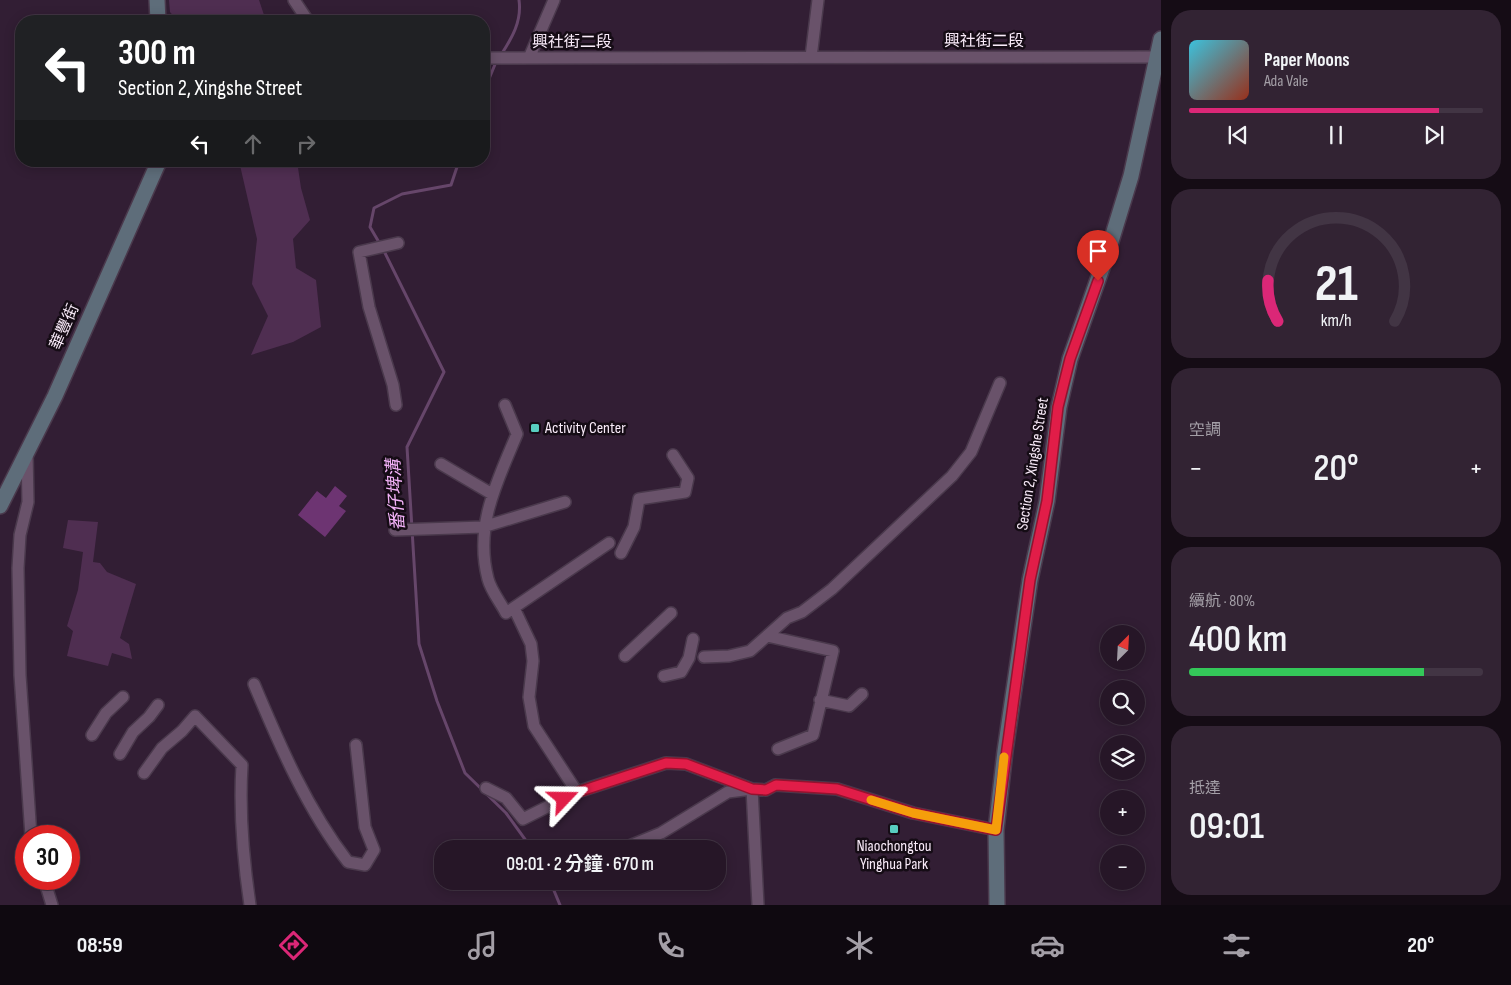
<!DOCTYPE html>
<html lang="zh-TW">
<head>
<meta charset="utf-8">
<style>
  :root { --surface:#261627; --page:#322333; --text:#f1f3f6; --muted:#a49fa7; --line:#423544; --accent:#db2777 }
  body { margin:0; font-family:"Sofia Sans Condensed","Noto Sans TC",sans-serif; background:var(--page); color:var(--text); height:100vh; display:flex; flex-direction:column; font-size:19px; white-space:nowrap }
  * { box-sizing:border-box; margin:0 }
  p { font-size:16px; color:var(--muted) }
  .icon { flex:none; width:28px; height:28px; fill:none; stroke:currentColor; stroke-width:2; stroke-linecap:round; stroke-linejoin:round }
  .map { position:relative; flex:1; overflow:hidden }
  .details { display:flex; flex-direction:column; gap:10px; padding:10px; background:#150c15; width:350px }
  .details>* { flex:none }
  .top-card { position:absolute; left:15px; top:15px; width:475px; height:152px; border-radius:20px; box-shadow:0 2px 12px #0003,0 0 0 1px var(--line); background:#202124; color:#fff; overflow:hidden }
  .needle { width:32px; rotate:24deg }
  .controls { position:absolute; left:1100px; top:625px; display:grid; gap:10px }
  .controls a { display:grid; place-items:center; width:45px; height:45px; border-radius:50%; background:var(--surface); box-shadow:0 2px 12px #0003,0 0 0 1px var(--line); font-size:25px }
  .speed { position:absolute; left:15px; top:825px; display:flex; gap:10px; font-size:25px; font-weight:700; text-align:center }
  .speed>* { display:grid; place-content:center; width:65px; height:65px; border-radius:50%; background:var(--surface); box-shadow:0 2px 12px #0003,0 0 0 1px var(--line); line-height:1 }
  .speed .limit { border:8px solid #d22; background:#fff; color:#111 }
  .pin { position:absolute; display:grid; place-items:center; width:42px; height:42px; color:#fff; margin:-51px -21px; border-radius:50% 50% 50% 0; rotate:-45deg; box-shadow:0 0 5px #0007 }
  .pin .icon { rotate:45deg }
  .me { position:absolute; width:55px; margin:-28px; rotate:67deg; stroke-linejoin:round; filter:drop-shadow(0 0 4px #0008) }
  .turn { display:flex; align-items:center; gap:18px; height:105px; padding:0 20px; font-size:22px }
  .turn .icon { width:65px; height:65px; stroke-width:2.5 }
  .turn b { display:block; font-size:35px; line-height:42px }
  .lanes { display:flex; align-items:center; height:48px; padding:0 20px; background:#0003; justify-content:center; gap:25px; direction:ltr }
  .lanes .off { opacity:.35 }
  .big { font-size:38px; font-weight:600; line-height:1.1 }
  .details .tile { flex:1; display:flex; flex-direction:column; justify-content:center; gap:8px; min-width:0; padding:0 18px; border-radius:20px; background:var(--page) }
  .details .dial { align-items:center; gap:0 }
  .dial svg { height:130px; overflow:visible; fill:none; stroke:var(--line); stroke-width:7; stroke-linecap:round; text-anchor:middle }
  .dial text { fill:var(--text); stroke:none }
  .song { display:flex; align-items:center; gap:15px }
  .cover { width:60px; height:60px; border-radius:8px; background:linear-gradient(135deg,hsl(190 70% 55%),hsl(10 70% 35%)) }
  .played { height:5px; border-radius:2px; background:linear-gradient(90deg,var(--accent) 85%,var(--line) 85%) }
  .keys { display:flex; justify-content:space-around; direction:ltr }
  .heat { display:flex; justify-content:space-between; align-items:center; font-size:28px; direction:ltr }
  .charge { height:8px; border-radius:4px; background:linear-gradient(90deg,#34c759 80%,var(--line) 0) }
  .trip { position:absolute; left:434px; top:840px; width:292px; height:50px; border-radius:20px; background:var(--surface); box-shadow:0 2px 12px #0003,0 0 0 1px var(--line); font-weight:600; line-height:50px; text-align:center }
  .menu { display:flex; height:80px; justify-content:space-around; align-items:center; background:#0f0910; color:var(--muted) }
  .menu .icon { width:35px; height:35px }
  .menu .selected { color:var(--accent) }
  .menu b { font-size:22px; color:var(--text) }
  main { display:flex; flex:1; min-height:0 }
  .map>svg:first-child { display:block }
  .green { fill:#4f2e51 }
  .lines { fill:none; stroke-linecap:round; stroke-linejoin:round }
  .stream { stroke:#66466a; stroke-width:3 }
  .building { fill:#6d3472 }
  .street-casing { stroke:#4a394c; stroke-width:14 }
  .secondary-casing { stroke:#4a394c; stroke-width:18 }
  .street { stroke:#69526a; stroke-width:11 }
  .secondary { stroke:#5e6d7a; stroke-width:15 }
  .route-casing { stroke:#92132f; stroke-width:12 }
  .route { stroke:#e11d48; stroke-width:9 }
  .slow { stroke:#f59e0b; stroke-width:9 }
  .poi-dot { fill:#58cec0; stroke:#150c15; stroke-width:2 }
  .labels { text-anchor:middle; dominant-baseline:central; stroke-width:5; stroke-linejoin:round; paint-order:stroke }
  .street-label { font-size:16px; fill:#f9ebf9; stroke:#150c15 }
  .poi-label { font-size:16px; fill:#f9ebf9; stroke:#150c15; text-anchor:start }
  .water-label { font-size:18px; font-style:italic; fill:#f3b2f8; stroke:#150c15 }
</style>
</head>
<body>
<main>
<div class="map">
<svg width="1161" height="905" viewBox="0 0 1161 905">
  <rect width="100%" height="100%" fill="#321e34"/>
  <path class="green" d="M169,0H259L266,21H178L170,12Z
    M239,161H297L301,188L310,220L293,239L296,268L316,280L321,327L293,342L251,355L268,316L252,284L257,239Z
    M68,520L98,522L93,562L100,563L107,572L136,584L120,638L129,644L132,659L112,653L108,666L67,656L73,631L67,626L78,590L83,552L63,548Z"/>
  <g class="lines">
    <path class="stream" d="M501,55C512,38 522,21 519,0
      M484,91L496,62
      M380,244L370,227L374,208L402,194L451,185L459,161
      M383,249L444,372L407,447L419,644L437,701L465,773L506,813L532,849
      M550,881L560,905"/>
  </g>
  <path class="building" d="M335,486L347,496L339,506L346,511L325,537L298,515L317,491L326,498Z"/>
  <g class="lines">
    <g class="street-casing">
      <path id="street" d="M294,0L308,21
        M811,57L818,0
        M484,58L1156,57
        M529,58L554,0
        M396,405L393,385L369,307L359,252L398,243
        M505,405L517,434C497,482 474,526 488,579C491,591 501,603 506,613L609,543
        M27,452L28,502L20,535L18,568L20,675L31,836
        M441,464L492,494
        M395,530L483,527L565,502
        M621,553L634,527L639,499L685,492L688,478L673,455
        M514,608L531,644L533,661L529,697L534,726L577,792
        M767,636L833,651L813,735L778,749
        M625,656L671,613
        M704,657L729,656L750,651L787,618L802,612L832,589L952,476L971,452L1000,383
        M664,676L681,672L689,658L693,639
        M254,684C280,746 307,809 348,862L365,865L374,850L365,827L356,745
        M820,700L849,706L862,694
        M92,735L106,713L123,697
        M120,754L133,732L149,717L158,705
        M144,773L162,748L182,731L195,716L242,765C239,813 243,858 250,905
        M486,788L506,798L523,819L577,792L666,763L686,764L752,789L728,792L661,833L622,849
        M44,879L52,905
        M758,905L752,789L766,790L775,785L837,789L913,813L996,830"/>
    </g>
    <g class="secondary-casing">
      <path id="secondary" d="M157,0L158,21
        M0,506L55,396L159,161
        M997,905L996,830L1005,751L1030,580L1047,501L1059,407L1070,359L1109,248L1131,176L1161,39"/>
    </g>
    <use href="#street" class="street"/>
    <use href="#secondary" class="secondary"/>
  </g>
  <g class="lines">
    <g class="route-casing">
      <path id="route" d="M564,799L578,792L666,763L686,764L752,789L766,790L776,785L837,789L913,813L996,830L1030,580L1047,501L1058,407L1070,359L1098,281"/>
    </g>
    <use href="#route" class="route"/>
    <path class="slow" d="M871,800L913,813L996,830L1004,757"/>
  </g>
  <g class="poi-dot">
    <rect x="530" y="423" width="10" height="10" rx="2.5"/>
    <rect x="889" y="824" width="10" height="10" rx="2.5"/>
  </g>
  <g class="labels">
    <g class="street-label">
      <text x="984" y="41">興社街二段</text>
      <text x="572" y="42">興社街二段</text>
      <text transform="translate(65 327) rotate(-66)">華豐街</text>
      <text transform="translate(1033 464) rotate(-81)">Section 2, Xingshe Street</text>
    </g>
    <g class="poi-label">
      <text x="545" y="428">Activity Center</text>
      <text x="894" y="846" text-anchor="middle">Niaochongtou<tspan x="894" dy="18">Yinghua Park</tspan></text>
    </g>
    <g class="water-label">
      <text transform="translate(396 495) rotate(-94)">番仔埤溝</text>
    </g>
  </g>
</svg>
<div class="controls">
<a><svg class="needle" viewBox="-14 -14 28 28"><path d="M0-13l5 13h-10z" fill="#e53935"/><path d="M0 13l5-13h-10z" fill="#a49fa7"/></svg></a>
<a><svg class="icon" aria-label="search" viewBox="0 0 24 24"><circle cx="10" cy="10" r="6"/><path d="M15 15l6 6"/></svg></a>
<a><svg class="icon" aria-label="layers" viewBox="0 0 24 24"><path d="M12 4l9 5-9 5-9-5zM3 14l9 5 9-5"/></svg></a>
<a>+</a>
<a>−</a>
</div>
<div class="speed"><div class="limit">30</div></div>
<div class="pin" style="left:1098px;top:281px;background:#d93025"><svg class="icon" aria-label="arrive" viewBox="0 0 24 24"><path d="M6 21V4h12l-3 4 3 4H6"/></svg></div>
<svg class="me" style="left:564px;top:799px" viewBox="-20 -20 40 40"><path d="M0-17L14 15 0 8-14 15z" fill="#e11d48" stroke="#fff" stroke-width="4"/></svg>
<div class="trip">09:01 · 2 分鐘 · 670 m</div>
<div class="top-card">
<div class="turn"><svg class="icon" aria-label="left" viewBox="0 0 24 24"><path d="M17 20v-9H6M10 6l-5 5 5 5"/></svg><div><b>300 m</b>Section 2, Xingshe Street</div></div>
<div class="lanes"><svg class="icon" aria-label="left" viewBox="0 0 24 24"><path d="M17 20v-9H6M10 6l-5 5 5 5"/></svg><svg class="icon off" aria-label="ahead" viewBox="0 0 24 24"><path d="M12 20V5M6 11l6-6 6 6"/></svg><svg class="icon off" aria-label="right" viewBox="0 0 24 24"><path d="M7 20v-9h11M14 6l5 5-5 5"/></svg></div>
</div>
</div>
<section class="details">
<div class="tile">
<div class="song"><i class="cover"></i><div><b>Paper Moons</b><p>Ada Vale</p></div></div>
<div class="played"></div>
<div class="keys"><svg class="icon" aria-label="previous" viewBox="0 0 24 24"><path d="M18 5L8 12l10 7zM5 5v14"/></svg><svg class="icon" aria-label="pause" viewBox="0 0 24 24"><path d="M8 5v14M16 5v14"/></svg><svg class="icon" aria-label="next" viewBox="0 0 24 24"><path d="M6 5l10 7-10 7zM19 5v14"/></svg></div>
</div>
<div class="tile dial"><svg viewBox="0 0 100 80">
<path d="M14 69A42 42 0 1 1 86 69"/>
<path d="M14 69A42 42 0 0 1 8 44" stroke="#db2777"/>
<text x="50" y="56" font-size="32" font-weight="700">21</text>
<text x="50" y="72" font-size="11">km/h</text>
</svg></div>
<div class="tile"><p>空調</p>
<div class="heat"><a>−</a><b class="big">20°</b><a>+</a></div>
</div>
<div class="tile"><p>續航 · 80%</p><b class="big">400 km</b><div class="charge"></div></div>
<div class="tile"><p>抵達</p><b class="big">09:01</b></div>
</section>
</main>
<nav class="menu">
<b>08:59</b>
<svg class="icon selected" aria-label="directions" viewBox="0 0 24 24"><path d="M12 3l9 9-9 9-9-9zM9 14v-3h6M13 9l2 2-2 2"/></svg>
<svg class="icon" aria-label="music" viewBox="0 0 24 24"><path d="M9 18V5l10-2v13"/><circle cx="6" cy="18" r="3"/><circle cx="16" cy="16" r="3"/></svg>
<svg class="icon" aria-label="phone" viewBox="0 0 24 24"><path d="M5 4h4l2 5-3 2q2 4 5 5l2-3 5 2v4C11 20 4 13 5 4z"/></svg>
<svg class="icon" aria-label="climate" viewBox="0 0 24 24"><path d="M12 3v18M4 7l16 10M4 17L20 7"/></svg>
<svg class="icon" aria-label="car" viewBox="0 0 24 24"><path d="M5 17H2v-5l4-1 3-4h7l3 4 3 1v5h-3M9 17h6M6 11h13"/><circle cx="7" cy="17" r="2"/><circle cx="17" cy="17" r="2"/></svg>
<svg class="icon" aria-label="filters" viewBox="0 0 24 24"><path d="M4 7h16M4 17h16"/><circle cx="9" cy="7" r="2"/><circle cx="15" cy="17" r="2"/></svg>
<b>20°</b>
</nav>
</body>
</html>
